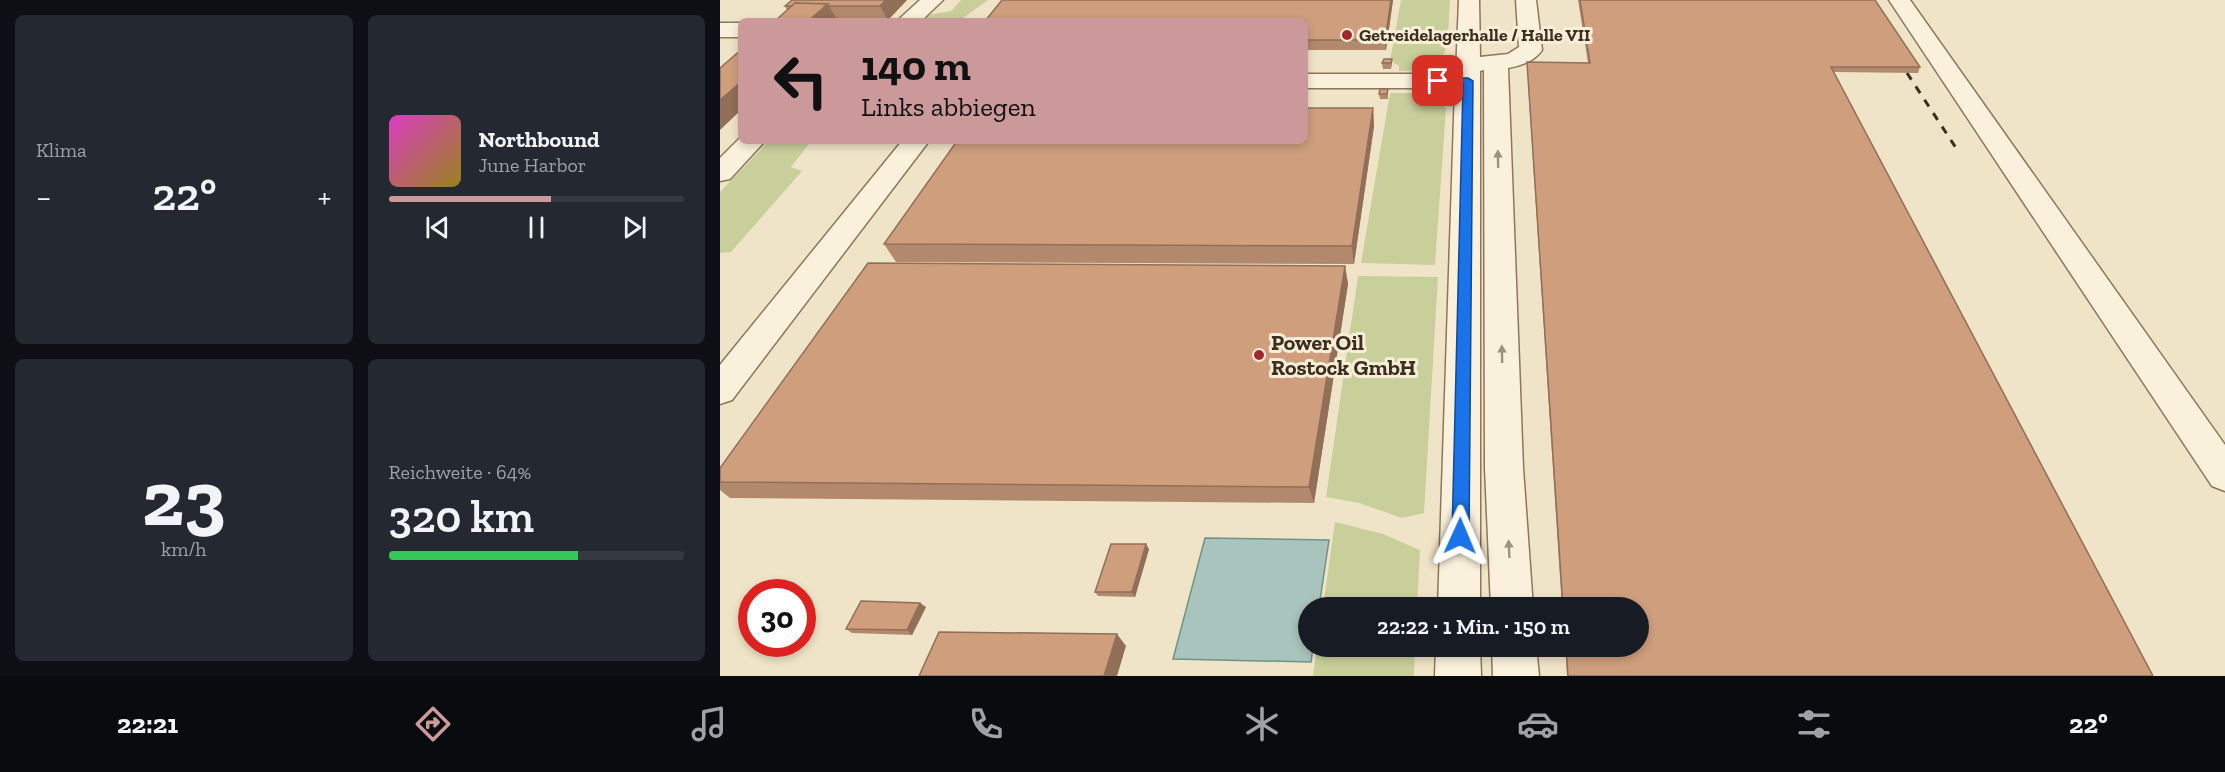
<!DOCTYPE html>
<html lang="de">
<head>
<meta charset="utf-8">
<style>
  :root { --surface:#171b24; --page:#242831; --text:#f1f3f6; --muted:#9ea1a6; --line:#363941; --accent:#cc999b }
  body { margin:0; font-family:"Zilla Slab",serif; background:var(--page); color:var(--text); height:100vh; display:flex; flex-direction:column; font-size:22px; white-space:nowrap }
  * { box-sizing:border-box; margin:0 }
  p { font-size:20px; color:var(--muted) }
  .icon { flex:none; width:33px; height:33px; fill:none; stroke:currentColor; stroke-width:2; stroke-linecap:round; stroke-linejoin:round }
  .map { position:relative; flex:1; overflow:hidden }
  .side { display:flex; flex-direction:column; gap:15px; padding:15px; background:#0d0f14; width:720px }
  .side>* { flex:none }
  .banner { position:absolute; left:18px; top:18px; width:570px; height:126px; border-radius:9px; box-shadow:0 3px 9px #0003; background:#cc999b; color:#111; overflow:hidden }
  .speed { position:absolute; left:18px; top:579px; display:flex; gap:12px; font-size:30px; font-weight:700; text-align:center }
  .speed>* { display:grid; place-content:center; width:78px; height:78px; border-radius:50%; background:var(--surface); box-shadow:0 3px 9px #0003; line-height:1 }
  .speed .limit { border:9px solid #d22; background:#fff; color:#111 }
  .pin { position:absolute; display:grid; place-items:center; width:51px; height:51px; color:#fff; margin:-26px; border-radius:12px; box-shadow:0 3px 9px #0006 }
  .me { position:absolute; width:66px; margin:-33px; rotate:1deg; stroke-linejoin:round; filter:drop-shadow(0 0 4px #0008) }
  .turn { display:flex; align-items:center; gap:21px; height:126px; padding:0 24px; font-size:27px }
  .turn .icon { width:78px; height:78px; stroke-width:2.5 }
  .turn b { display:block; font-size:42px; line-height:51px }
  .big { font-size:45px; font-weight:600; line-height:1.1 }
  .side .card { flex:1; display:flex; flex-direction:column; justify-content:center; gap:9px; min-width:0; padding:0 21px; border-radius:9px; background:var(--page) }
  .side .dial { align-items:center; gap:0 }
  .dial b { font-size:78px; line-height:1 }
  .song { display:flex; align-items:center; gap:18px }
  .cover { width:72px; height:72px; border-radius:9px; background:linear-gradient(135deg,hsl(310 70% 55%),hsl(50 70% 35%)) }
  .played { height:6px; border-radius:3px; background:linear-gradient(90deg,var(--accent) 55%,var(--line) 55%) }
  .keys { display:flex; justify-content:space-around; direction:ltr }
  .heat { display:flex; justify-content:space-between; align-items:center; font-size:33px; direction:ltr }
  .charge { height:9px; border-radius:4px; background:linear-gradient(90deg,#34c759 64%,var(--line) 0) }
  .side .tiles { flex:1; display:grid; gap:15px; grid-template-columns:repeat(2,1fr) }
  .trip { position:absolute; left:578px; top:597px; width:351px; height:60px; border-radius:30px; background:var(--surface); box-shadow:0 3px 9px #0003; font-weight:600; line-height:60px; text-align:center }
  .dock { display:flex; height:96px; justify-content:space-around; align-items:center; background:#090b0e; color:var(--muted) }
  .dock .icon { width:42px; height:42px }
  .dock .active { color:var(--accent) }
  .dock b { font-size:27px; color:var(--text) }
  main { display:flex; flex:1; min-height:0 }
  .map>svg:first-child { display:block }
  .green { fill:#c9cf9b }
  .water { fill:#a9c4bc; stroke:#6f938a; stroke-width:1.5 }
  .lines { fill:none; stroke-linecap:round; stroke-linejoin:round }
  .minor-casing { stroke:#8d765c; stroke-width:3 }
  .minor { fill:#faf1dc; fill-rule:evenodd }
  .rail { stroke:#3d2e20; stroke-width:3; stroke-dasharray:8 8; stroke-linecap:butt }
  .wall { fill:#b2896c }
  .shaded-wall { fill:#916f58 }
  .building { fill:#cf9f7d; stroke:#916f58; stroke-width:1.5 }
  .oneway { fill:#9c907e }
  .route { fill:#1a73e8; stroke:#114b97; stroke-width:1.5 }
  .poi-dot { fill:#9e2a2b; stroke:#f7eed8; stroke-width:2 }
  .labels { text-anchor:middle; dominant-baseline:central; stroke-width:6; stroke-linejoin:round; paint-order:stroke }
  .far-poi-label { font-size:18px; font-weight:bold; fill:#3d2e20; stroke:#f7eed8; text-anchor:start }
  .poi-label { font-size:22px; font-weight:bold; fill:#3d2e20; stroke:#f7eed8; text-anchor:start }
</style>
</head>
<body>
<main>
<section class="side">
<div class="tiles">
<div class="card"><p>Klima</p>
<div class="heat"><a>−</a><b class="big">22°</b><a>+</a></div>
</div>
<div class="card">
<div class="song"><i class="cover"></i><div><b>Northbound</b><p>June Harbor</p></div></div>
<div class="played"></div>
<div class="keys"><svg class="icon" aria-label="previous" viewBox="0 0 24 24"><path d="M18 5L8 12l10 7zM5 5v14"/></svg><svg class="icon" aria-label="pause" viewBox="0 0 24 24"><path d="M8 5v14M16 5v14"/></svg><svg class="icon" aria-label="next" viewBox="0 0 24 24"><path d="M6 5l10 7-10 7zM19 5v14"/></svg></div>
</div>
<div class="card dial"><b>23</b><p>km/h</p></div>
<div class="card"><p>Reichweite · 64%</p><b class="big">320 km</b><div class="charge"></div></div>
</div>
</section>
<div class="map">
<svg width="1505" height="676" viewBox="0 0 1505 676">
  <rect width="100%" height="100%" fill="#f0e4c8"/>
  <path class="green" d="M241,0H268L239,21H200L212,14L231,11Z
    M681,0H730C726,46 736,71 679,71V66L670,61Z
    M670,93C691,93 711,91 726,108L715,265L641,263Z
    M49,141H91L71,167L82,171L11,252L0,253V192Z
    M638,276L718,277L704,513L682,518L639,503L606,497Z
    M615,522L663,534L700,550L697,607H603Z
    M597,647H695L694,676H593Z"/>
  <path class="water" d="M485,538L609,540L599,607L588,608V646L593,647L591,662L453,659Z"/>
  <g class="lines">
    <g class="minor-casing">
      <path id="minor" d="M200,0H223L201,21H177Z
        M739,0H759L760,57L788,54L799,47L796,0H816L822,50C815,61 800,66 788,68L803,468L813,608H771L765,468L764,70L760,71V608H718L735,88H585V74H736Z
        M1169,0H1190L1505,445V491L1492,486Z
        M0,23H21V37H0Z
        M21,137V141H45L10,179L0,181V158Z
        M182,141H209L12,400L0,404V365Z
        M716,646H760L761,676H715Z
        M772,646H816L819,676H773Z"/>
    </g>
    <use href="#minor" class="minor"/>
    <path class="rail" d="M1187,73L1238,151"/>
  </g>
  <path class="wall" d="M187,0L168,20H117L67,10L65,6Z
    M282,0H673L666,50H585V21Z
    M858,0H1155L1200,67L1198,73L1114,72L1433,676H847L845,646H918V608H842L807,68V62L868,63Z
    M672,59V65L671,69H663L662,63Z
    M668,89V99H660L659,94Z
    M653,108L654,126L634,264L176,262L164,244Z
    M625,266L628,284L594,503L10,498L0,490V468Z
    M429,549L415,597L378,596L375,592Z
    M206,607L192,635L132,633L126,629Z"/>
  <path class="shaded-wall" d="M166,0H187L168,20L160,6Z
    M671,0H673L666,50L665,40Z
    M108,4L117,20L116,21H88Z
    M21,82V110L0,130V100Z
    M653,108L654,126L634,264L632,246Z
    M625,266L628,284L594,503L589,487Z
    M426,544L429,549L415,597L412,592Z
    M200,603L206,607L192,635L187,630Z
    M397,634L406,646L397,676H384Z"/>
  <path class="building" d="M72,0H166L160,6H105L108,4L75,3L72,6H65Z
    M282,0H671L665,40H585V21H265Z
    M860,0H1155L1200,67H1111L1433,676H848L846,646H918V608H843L807,62L870,63Z
    M75,3L108,4L88,21H55Z
    M21,50V82L0,100V68Z
    M664,59H672L671,63H662Z
    M660,89H668L667,94H659Z
    M585,108H653L632,246L164,244L237,141H585Z
    M148,263L625,266L589,487L0,482V468Z
    M391,544H426L412,592H375Z
    M141,601L200,603L187,630L126,629Z
    M219,632L397,634L384,676H199Z"/>
  <defs><path id="oneway-solid" d="M-6-.8H1V-3.2L6.5 0L1 3.2V.8H-6Z" transform="scale(1.5)"/></defs>
  <g class="oneway">
    <use href="#oneway-solid" transform="translate(778 159) rotate(-91)"/>
    <use href="#oneway-solid" transform="translate(782 354) rotate(-91)"/>
    <use href="#oneway-solid" transform="translate(789 549) rotate(-93)"/>
  </g>
  <path class="route" d="M748,78L753,81L749,536L746,541L740,543L735,541L732,536L743,84H718L713,81L718,78Z"/>
  <g class="poi-dot">
    <circle cx="627" cy="35" r="6"/>
    <circle cx="539" cy="355" r="6"/>
  </g>
  <g class="labels">
    <g class="far-poi-label">
      <text x="639" y="35">Getreidelagerhalle / Halle VII</text>
    </g>
    <g class="poi-label">
      <text x="551" y="342">Power Oil<tspan x="551" dy="25">Rostock GmbH</tspan></text>
    </g>
  </g>
</svg>
<div class="speed"><div class="limit">30</div></div>
<div class="pin" style="left:718px;top:81px;background:#d93025"><svg class="icon" aria-label="arrive" viewBox="0 0 24 24"><path d="M6 21V4h12l-3 4 3 4H6"/></svg></div>
<svg class="me" style="left:740px;top:536px" viewBox="-20 -20 40 40"><path d="M0-17L14 15 0 8-14 15z" fill="#1a73e8" stroke="#fff" stroke-width="4"/></svg>
<div class="trip">22:22 · 1 Min. · 150 m</div>
<div class="banner">
<div class="turn"><svg class="icon" aria-label="left" viewBox="0 0 24 24"><path d="M17 20v-9H6M10 6l-5 5 5 5"/></svg><div><b>140 m</b>Links abbiegen</div></div>
</div>
</div>
</main>
<nav class="dock">
<b>22:21</b>
<svg class="icon active" aria-label="directions" viewBox="0 0 24 24"><path d="M12 3l9 9-9 9-9-9zM9 14v-3h6M13 9l2 2-2 2"/></svg>
<svg class="icon" aria-label="music" viewBox="0 0 24 24"><path d="M9 18V5l10-2v13"/><circle cx="6" cy="18" r="3"/><circle cx="16" cy="16" r="3"/></svg>
<svg class="icon" aria-label="phone" viewBox="0 0 24 24"><path d="M5 4h4l2 5-3 2q2 4 5 5l2-3 5 2v4C11 20 4 13 5 4z"/></svg>
<svg class="icon" aria-label="climate" viewBox="0 0 24 24"><path d="M12 3v18M4 7l16 10M4 17L20 7"/></svg>
<svg class="icon" aria-label="car" viewBox="0 0 24 24"><path d="M5 17H2v-5l4-1 3-4h7l3 4 3 1v5h-3M9 17h6M6 11h13"/><circle cx="7" cy="17" r="2"/><circle cx="17" cy="17" r="2"/></svg>
<svg class="icon" aria-label="filters" viewBox="0 0 24 24"><path d="M4 7h16M4 17h16"/><circle cx="9" cy="7" r="2"/><circle cx="15" cy="17" r="2"/></svg>
<b>22°</b>
</nav>
</body>
</html>
